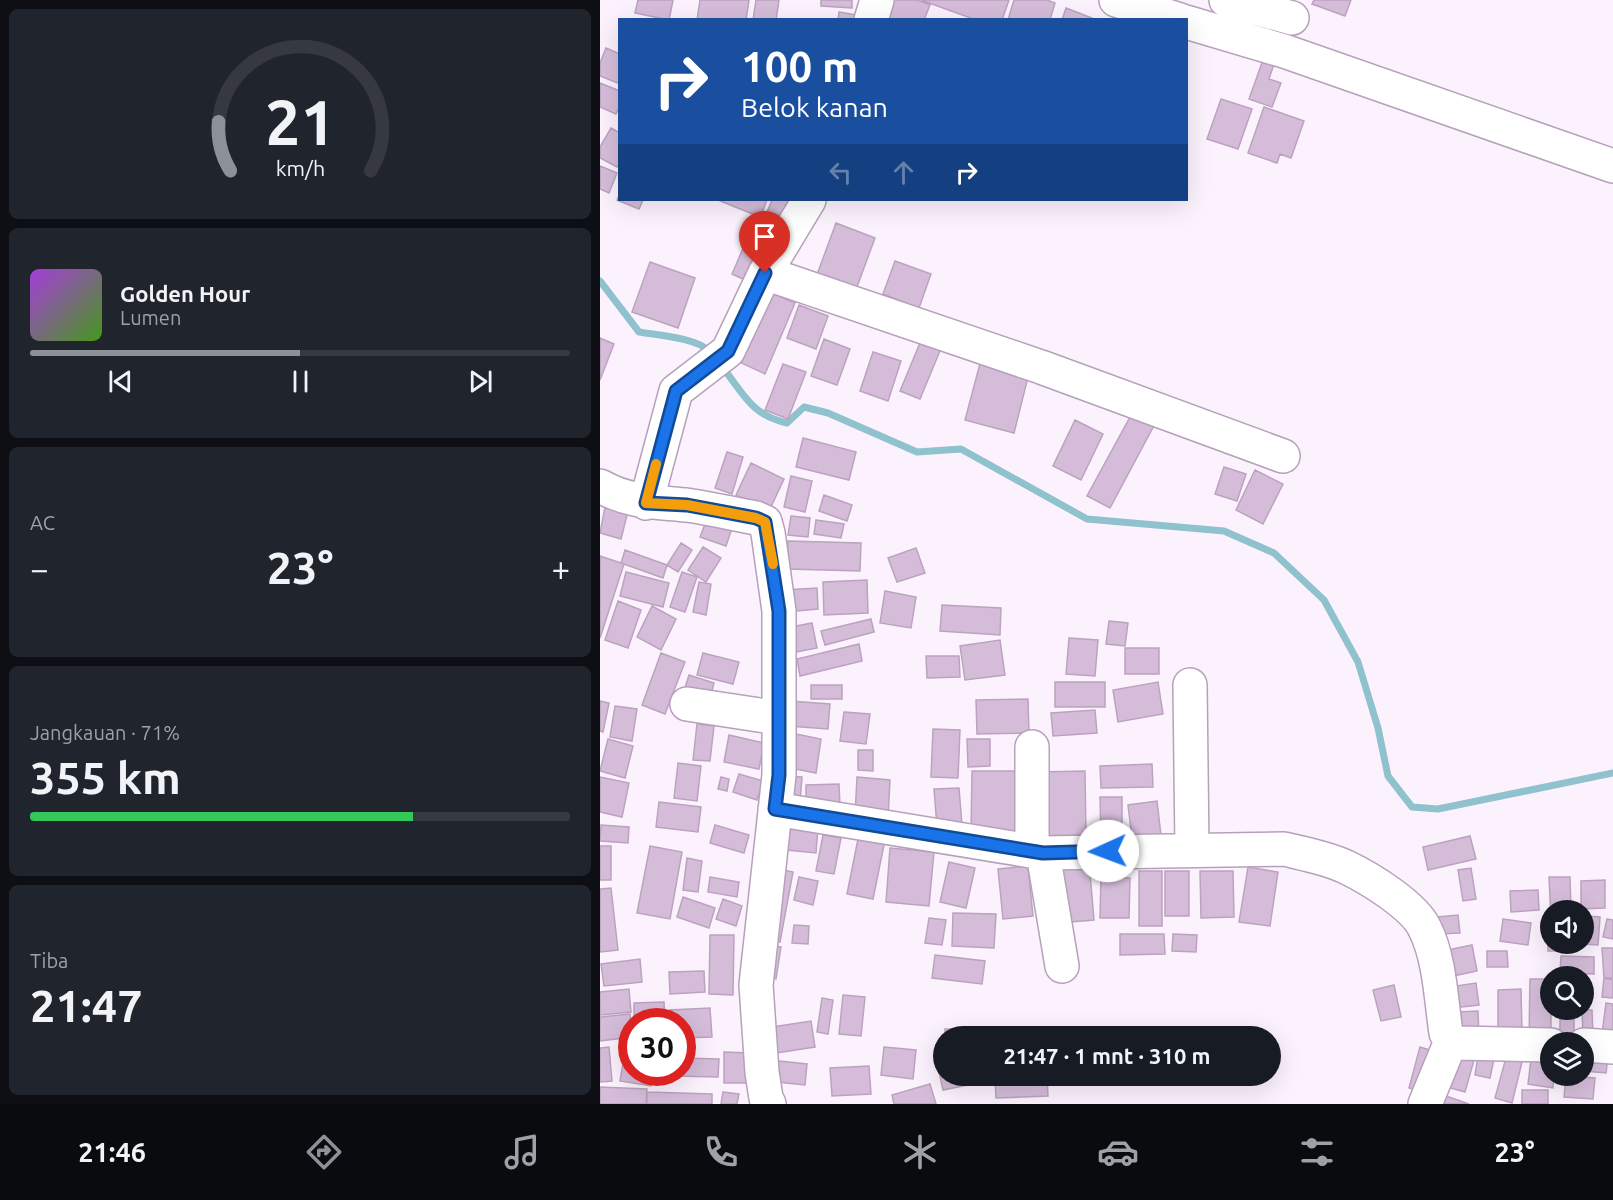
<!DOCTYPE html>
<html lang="id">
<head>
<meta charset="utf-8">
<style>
  :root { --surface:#171b24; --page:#20242c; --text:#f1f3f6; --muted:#9ea1a6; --line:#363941; --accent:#8c9099 }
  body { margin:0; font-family:Ubuntu,sans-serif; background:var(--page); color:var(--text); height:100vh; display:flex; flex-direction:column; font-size:22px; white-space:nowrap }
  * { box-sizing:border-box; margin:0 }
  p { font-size:20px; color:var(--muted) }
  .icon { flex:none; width:33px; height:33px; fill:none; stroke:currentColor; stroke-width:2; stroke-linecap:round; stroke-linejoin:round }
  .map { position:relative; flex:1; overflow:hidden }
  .sheet { display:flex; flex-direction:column; gap:9px; padding:9px; background:#0d0f14; width:600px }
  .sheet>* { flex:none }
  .top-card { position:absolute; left:18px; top:18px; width:570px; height:183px; border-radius:0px; box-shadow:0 6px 24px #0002; background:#1a4fa0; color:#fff; overflow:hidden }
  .controls { position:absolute; left:940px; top:900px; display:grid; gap:12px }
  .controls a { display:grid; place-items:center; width:54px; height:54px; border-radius:50%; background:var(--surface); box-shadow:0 6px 24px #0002; font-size:30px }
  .speed { position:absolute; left:18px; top:1008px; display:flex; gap:12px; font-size:30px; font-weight:700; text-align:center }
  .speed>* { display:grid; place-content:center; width:78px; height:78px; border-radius:50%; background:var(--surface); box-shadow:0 6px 24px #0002; line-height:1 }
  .speed .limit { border:9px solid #d22; background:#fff; color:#111 }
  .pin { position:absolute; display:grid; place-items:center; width:51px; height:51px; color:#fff; margin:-62px -26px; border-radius:50% 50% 50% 0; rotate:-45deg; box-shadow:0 0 6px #0007 }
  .pin .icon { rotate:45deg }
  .me { position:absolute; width:66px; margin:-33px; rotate:268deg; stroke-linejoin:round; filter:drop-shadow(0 0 4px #0008) }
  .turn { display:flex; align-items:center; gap:21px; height:126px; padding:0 24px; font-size:27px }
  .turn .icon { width:78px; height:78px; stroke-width:2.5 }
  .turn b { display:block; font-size:42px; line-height:51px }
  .lanes { display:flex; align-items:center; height:57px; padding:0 24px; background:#0003; justify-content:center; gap:30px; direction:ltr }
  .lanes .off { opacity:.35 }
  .big { font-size:45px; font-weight:700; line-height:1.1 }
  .sheet .card { flex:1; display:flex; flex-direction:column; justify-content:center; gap:9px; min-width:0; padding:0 21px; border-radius:9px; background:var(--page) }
  .sheet .dial { align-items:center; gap:0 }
  .dial svg { height:156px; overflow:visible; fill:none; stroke:var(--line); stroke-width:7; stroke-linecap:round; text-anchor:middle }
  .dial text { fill:var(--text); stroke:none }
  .song { display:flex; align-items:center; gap:18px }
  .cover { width:72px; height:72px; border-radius:9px; background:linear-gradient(135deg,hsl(280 70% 55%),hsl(100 70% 35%)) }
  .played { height:6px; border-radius:3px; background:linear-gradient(90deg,var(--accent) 50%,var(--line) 50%) }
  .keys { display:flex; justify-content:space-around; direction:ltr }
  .heat { display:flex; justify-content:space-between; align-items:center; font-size:33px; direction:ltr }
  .charge { height:9px; border-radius:4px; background:linear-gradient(90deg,#34c759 71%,var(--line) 0) }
  .trip { position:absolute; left:333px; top:1026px; width:348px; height:60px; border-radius:30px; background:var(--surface); box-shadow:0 6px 24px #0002; font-weight:700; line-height:60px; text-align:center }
  .menu { display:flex; height:96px; justify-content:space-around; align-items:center; background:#090b0e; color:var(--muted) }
  .menu .icon { width:42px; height:42px }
  .menu .current { color:var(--accent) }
  .menu b { font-size:27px; color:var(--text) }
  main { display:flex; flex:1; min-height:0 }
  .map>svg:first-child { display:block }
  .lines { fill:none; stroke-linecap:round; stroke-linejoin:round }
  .stream { stroke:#8fc2cc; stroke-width:7 }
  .building { fill:#d5bdda; stroke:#bba3bf; stroke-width:1.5 }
  .minor-casing { stroke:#b7a0bb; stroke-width:36 }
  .minor { stroke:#fff; stroke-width:33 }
  .route-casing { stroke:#114b97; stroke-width:15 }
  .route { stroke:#1a73e8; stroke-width:10 }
  .slow { stroke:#f59e0b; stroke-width:10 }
</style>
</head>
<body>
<main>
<section class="sheet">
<div class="card dial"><svg viewBox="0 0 100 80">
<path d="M14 69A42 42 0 1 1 86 69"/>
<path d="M14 69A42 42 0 0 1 8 44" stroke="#8c9099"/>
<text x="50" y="56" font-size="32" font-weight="700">21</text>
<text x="50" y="72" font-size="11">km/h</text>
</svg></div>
<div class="card">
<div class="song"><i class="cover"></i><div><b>Golden Hour</b><p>Lumen</p></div></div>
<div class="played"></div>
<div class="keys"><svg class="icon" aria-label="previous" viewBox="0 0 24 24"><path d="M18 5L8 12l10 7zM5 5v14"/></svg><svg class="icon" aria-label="pause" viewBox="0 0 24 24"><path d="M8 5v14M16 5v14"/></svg><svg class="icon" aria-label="next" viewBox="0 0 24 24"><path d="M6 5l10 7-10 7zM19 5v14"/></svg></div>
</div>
<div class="card"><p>AC</p>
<div class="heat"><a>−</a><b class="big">23°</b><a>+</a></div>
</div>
<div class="card"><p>Jangkauan · 71%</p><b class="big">355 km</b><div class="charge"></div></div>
<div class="card"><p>Tiba</p><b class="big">21:47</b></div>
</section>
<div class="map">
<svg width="1013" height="1104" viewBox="0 0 1013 1104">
  <rect width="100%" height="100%" fill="#fcf2fe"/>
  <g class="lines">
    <path class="stream" d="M0,281L39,332C56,335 99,338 110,352
      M123,368C144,394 151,415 187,423L204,407L228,413L317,452L361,449L487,519L624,531L674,553L724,600L758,662L778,728L788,776L812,807L838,809L1013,773"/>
  </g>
  <path class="building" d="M38,0H73L69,20L35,13Z
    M100,0H149L146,20H97Z
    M156,0H179L176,20H153Z
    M221,0H252V8L221,6Z
    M282,0H317L330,5L324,20H275Z
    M321,0H409L402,20H376Z
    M414,0H447L455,3L450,20H408Z
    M714,0H751L745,16L712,4Z
    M466,8L492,18V20H462Z
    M239,12L257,15L256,20H238Z
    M6,48L20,54V84L0,76V63Z
    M664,57L675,61L669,79L681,83L672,107L649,99Z
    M0,83L20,91V105L16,114L0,107Z
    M621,99L652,109L638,149L607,139Z
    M664,107L704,121L691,158L680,154L677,163L648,153Z
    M11,128L20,133V162L17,167L0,158V147Z
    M0,166L17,173L9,193L0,189Z
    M20,193V200H43L39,209L17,200Z
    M118,200H167L160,217Z
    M172,200H197L186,226L165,217Z
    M236,223L275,238L254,295L215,280Z
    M144,246L167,256L154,284L132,274Z
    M295,261L331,274L319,308L283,294Z
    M50,262L95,278L78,328L32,312Z
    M165,290L195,303L165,374L135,360Z
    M199,305L228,316L216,349L187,338Z
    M0,338L14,344L0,380Z
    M322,338L342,346L320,399L300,391Z
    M224,339L250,349L237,385L211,376Z
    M273,352L301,361L288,401L260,391Z
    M381,360L429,373L414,433L365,420Z
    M183,364L206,372L188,419L165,410Z
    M536,406L558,418L510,508L487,496Z
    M475,420L503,434L481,480L453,466Z
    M203,438L256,452L249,480L196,467Z
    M127,452L143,457L132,494L115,488Z
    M151,463L184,479L169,511L136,495Z
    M624,467L646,474L637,501L615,494Z
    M655,470L683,484L663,524L636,510Z
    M191,476L212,481L205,512L184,507Z
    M224,495L252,505L247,521L219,511Z
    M7,497L30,503L21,539L0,533Z
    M191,516L210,518L208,537L188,535Z
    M107,519L132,528L126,546L100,537Z
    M216,520L244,524L241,538L214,534Z
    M188,541L261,543L260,571L187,569Z
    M81,543L92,550L78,572L67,565Z
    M103,547L121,558L106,582L88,570Z
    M316,548L325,573L297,582L288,558Z
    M25,550L67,565L63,578L21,563Z
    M0,556L24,564L0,638Z
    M26,572L69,583L63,607L20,596Z
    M82,572L97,577L85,612L70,607Z
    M267,580L268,613L224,615L223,582Z
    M99,582L111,584L106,615L93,612Z
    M217,588L218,609L186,612L185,590Z
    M285,591L316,597L311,628L280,623Z
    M18,601L41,610L28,648L5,640Z
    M342,605L401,608L400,635L340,631Z
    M52,606L76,619L61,650L37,637Z
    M271,619L274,632L225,645L221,631Z
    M509,621L528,623L525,646L506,644Z
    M212,623L217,648L191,653L186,628Z
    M469,638L498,640L495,676L466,674Z
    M400,640L405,675L365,680L360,646Z
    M259,644L262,661L200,676L197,659Z
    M525,648H559V674H525Z
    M61,653L85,662L65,714L42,705Z
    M103,653L139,662L133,684L97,675Z
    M326,656H359L360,677L327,678Z
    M89,675L114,683L108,706L82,698Z
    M455,682H505V707H455Z
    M558,682L563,714L518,722L513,690Z
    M211,685H242V699H211Z
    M428,699L429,733L377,734L376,700Z
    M0,701L9,703L3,732L0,731Z
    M190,701L230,704L228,729L188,726Z
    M15,706L37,709L32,741L10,737Z
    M495,710L497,733L453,736L451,713Z
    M244,712L270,714L266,744L240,741Z
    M97,724L114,726L110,761L93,760Z
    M333,729L360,730L358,778L331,777Z
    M191,733L221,739L216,773L185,767Z
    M129,735L164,743L159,769L124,762Z
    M8,739L33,746L25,778L0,771Z
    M367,739H390V766L368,767Z
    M258,750H273V771L258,770Z
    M78,763L101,766L97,801L74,798Z
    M552,764L553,787L501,788L500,766Z
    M372,771H417L416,834L371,833Z
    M485,771L486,835L440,836L439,772Z
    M139,774L163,781L157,800L133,792Z
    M181,776L202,777L200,803L180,802Z
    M0,777L29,783L22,817L0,812Z
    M121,777L129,779L127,791L118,789Z
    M257,777L290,780L288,818L255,815Z
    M239,784L240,807L206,808V785Z
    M359,788L362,825L337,827L334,789Z
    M500,797H522V838H501Z
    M557,801L561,835L532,838L528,805Z
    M59,802L101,807L98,832L56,827Z
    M180,823L218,827L216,853L177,849Z
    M1,825L29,827L28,843L0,841Z
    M115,825L149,835L144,853L110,843Z
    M259,834L285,840L273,899L247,894Z
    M223,835L241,838L234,874L216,871Z
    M870,836L876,859L828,870L823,847Z
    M0,846H11V880H0Z
    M50,846L82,852L70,919L37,913Z
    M290,848L334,852L329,906L286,902Z
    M87,858L102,861L98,892L83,890Z
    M489,861L494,920L459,923L453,865Z
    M349,862L375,868L366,908L340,902Z
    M428,866L433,916L403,919L398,869Z
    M648,867L678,872L670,926L639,922Z
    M175,868L193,872L180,942L162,938Z
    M871,868L876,899L863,901L858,870Z
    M539,871H562V926H539Z
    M565,871H589V916H565Z
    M600,871H633L634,917L601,918Z
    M110,877L139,882L137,897L108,892Z
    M199,877L218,881L213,905L194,900Z
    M501,877L530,878L529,918H500Z
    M949,877H970L971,910H951V919Z
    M1005,880V908L981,909V881Z
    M11,888L18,950L0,952V889Z
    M938,890L939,910L911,912L910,891Z
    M83,897L115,908L109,928L77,917Z
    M123,899L142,906L136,926L116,919Z
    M353,913L396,914L394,948L352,946Z
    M858,915L860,933L839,934L838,917Z
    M984,916L1000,917L998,945L981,944H984Z
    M329,918L346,920L342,945L325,943Z
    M903,919L931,923L928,945L900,941Z
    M1007,919L1013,920V939L1003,937Z
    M194,925L209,926L208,944L192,943Z
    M948,930H951V944H972V951H948Z
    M520,934H564L565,954L520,955Z
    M573,934L597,935L596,952L572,951Z
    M110,935H134L133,995L109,994Z
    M164,945L181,947L176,979L159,976Z
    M872,945L877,971L844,978L838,952Z
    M1002,948H1013V978H1004Z
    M887,951H907L908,967H887Z
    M335,955L385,961L382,984L332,978Z
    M961,956L994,957V974L960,973Z
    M40,959L42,982L4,986L1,964Z
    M104,971L105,992L70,994L69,972Z
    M1004,978L1013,980V998L1002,997Z
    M930,979H951V1039H929Z
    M876,983L879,1005L853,1008L850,987Z
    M794,985L801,1017L781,1021L773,990Z
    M29,989L31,1012L0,1015V992Z
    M921,989L922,1032L898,1033V990Z
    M243,995L265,997L261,1036L239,1034Z
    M222,998L233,1000L228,1034L217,1032Z
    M64,1002L65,1022H34V1003Z
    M1006,1003L1013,1004V1042L1001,1041Z
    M110,1008L112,1037L82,1038V1022H71L70,1010Z
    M960,1010H974V1036H960Z
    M982,1010H992L993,1036H983Z
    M878,1011L879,1037L859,1038L858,1012Z
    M30,1014L32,1037L0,1041V1017Z
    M211,1021L215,1047L170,1054L166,1028Z
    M345,1029H376V1036H345Z
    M9,1047L12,1081L0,1082V1048Z
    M284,1047L316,1050L313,1079L281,1075Z
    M820,1047L836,1052L825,1092L809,1088Z
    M858,1048L876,1053L865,1092L847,1087Z
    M25,1052L32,1053V1072H53L51,1086L20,1081Z
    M124,1052L150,1053V1083H124Z
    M907,1054L923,1058L912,1103L895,1098Z
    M984,1055L1008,1057L1006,1073L984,1071Z
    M878,1056L894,1059L890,1078L875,1075Z
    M82,1058L119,1059L118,1077L76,1076V1072H82Z
    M931,1059L951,1061V1076H954L953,1088L928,1084Z
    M170,1060L207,1064L205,1085L167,1081Z
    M269,1066L271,1094L232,1096L230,1068Z
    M344,1066V1076H386L387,1081L343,1090L338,1067Z
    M447,1076L448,1096L396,1098L395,1078Z
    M966,1076L995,1078L993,1099L964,1097Z
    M330,1084L336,1104H294L292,1095Z
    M0,1087L47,1089L46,1104H0Z
    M922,1090H948V1104H922Z
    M47,1092L112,1094V1104H47Z
    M123,1092L139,1094L137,1104H121Z
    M846,1096L869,1104H843Z"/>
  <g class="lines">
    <g class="minor-casing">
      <path id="minor" d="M516,0L580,20
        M626,0L692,18
        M271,20L277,0
        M586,22L684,51L1013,166
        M165,273L441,367L683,456
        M0,486C28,502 55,502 86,505C109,508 133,514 156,518L165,522L168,533L179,611V775L156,985L162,1072L166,1098L169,1104
        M46,503L76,391L128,351L165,273L209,200
        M590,685L592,850
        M87,704L179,718
        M432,747V851
        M175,809L443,853L684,849C705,854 727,858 746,867C769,878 815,906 825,929C840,959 841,1000 846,1033L851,1041L859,1043L951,1045
        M443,853L462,966
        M984,1045L1013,1047
        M825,1104L851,1041"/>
    </g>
    <use href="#minor" class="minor"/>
  </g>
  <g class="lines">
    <g class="route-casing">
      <path id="route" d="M165,273L128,351L76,391L46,503L87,505L156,518L165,522L179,611V775L175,809L443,853L508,851"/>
    </g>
    <use href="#route" class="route"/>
    <path class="slow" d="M56,464L46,503L87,505L156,518L165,522L173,564"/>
  </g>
</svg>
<div class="controls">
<a><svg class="icon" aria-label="sound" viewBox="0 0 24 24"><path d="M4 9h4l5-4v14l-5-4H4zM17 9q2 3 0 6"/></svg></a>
<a><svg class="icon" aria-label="search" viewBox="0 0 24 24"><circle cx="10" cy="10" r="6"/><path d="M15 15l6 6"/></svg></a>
<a><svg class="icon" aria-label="layers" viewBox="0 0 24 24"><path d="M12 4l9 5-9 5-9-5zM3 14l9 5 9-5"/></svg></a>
</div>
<div class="speed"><div class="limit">30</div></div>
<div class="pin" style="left:165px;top:273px;background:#d93025"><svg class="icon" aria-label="arrive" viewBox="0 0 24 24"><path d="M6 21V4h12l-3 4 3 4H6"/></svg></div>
<svg class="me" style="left:508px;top:851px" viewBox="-20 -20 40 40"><circle r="19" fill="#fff"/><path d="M0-13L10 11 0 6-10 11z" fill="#1a73e8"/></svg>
<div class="trip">21:47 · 1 mnt · 310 m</div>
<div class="top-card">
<div class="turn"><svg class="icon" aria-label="right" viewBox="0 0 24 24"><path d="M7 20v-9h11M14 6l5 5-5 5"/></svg><div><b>100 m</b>Belok kanan</div></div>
<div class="lanes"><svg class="icon off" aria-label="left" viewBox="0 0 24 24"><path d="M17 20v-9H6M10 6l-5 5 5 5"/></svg><svg class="icon off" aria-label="ahead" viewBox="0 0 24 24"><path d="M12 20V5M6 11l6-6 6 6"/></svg><svg class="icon" aria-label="right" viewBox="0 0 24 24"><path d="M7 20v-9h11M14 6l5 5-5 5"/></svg></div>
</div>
</div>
</main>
<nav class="menu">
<b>21:46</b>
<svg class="icon current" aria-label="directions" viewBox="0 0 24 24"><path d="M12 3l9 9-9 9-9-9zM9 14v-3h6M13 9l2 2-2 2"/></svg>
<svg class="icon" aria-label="music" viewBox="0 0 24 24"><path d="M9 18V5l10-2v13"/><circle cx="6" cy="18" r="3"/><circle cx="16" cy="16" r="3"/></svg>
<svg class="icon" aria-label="phone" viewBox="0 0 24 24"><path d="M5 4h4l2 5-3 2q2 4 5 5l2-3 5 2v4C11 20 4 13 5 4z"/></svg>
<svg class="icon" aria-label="climate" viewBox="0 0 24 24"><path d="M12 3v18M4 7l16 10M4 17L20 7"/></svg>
<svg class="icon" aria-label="car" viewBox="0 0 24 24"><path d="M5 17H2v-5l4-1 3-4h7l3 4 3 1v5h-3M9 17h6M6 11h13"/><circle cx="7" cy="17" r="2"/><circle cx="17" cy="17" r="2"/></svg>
<svg class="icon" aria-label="filters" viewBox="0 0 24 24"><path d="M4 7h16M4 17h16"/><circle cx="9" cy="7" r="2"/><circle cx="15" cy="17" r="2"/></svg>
<b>23°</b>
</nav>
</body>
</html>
